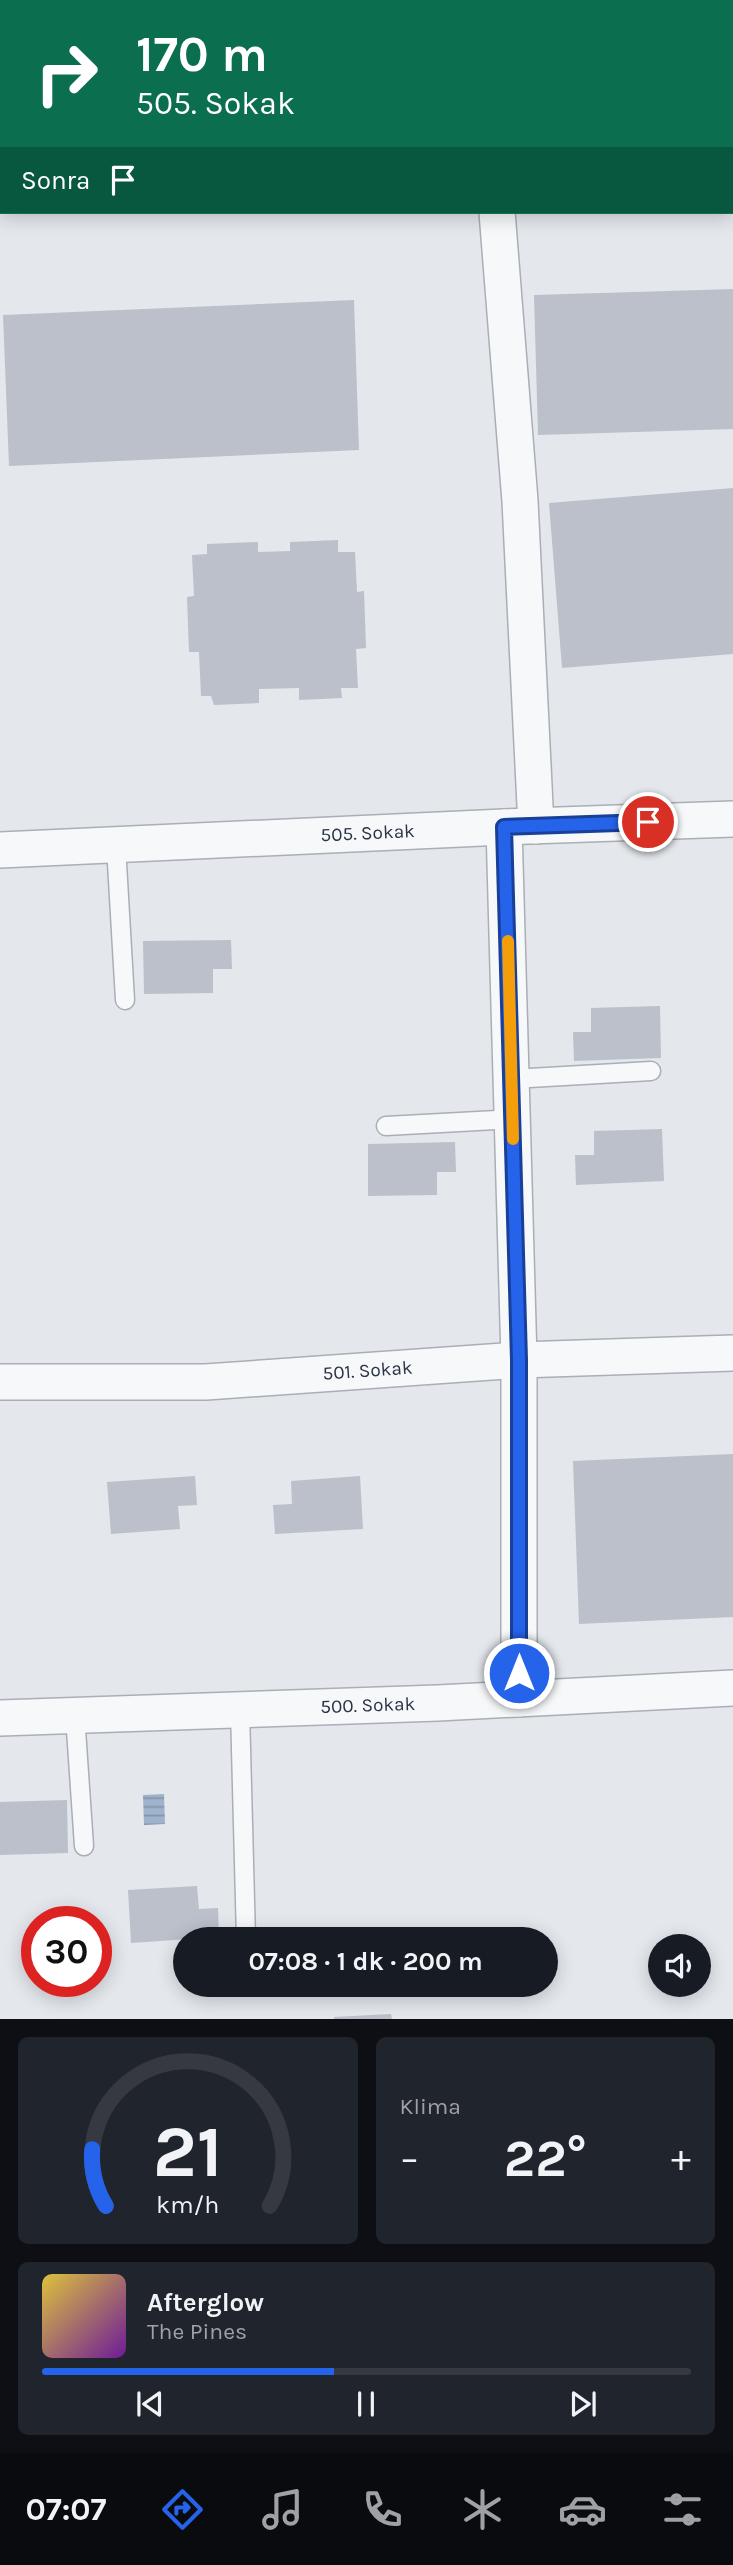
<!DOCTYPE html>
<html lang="tr">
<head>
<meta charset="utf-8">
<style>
  :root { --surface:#171b24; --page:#20242c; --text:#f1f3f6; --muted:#9ea1a6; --line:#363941; --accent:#2563eb }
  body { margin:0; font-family:Karla,sans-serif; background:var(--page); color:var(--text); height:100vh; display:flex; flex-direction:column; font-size:26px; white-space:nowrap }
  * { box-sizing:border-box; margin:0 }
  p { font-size:23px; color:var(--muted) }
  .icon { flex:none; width:38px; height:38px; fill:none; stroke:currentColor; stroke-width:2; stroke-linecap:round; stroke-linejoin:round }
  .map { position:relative; height:2019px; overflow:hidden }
  .panel { display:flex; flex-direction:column; gap:18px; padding:18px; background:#0d0f14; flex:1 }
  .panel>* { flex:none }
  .hud { position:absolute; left:0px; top:0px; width:733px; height:214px; box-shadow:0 4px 18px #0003; background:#0b6e4f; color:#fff; overflow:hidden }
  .controls { position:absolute; left:648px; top:1934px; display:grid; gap:14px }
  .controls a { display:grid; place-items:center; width:63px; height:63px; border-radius:50%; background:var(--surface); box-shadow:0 4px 18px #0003; font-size:35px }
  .speed { position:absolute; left:21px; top:1906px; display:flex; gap:14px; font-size:35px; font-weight:700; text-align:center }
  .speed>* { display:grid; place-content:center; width:91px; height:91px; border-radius:50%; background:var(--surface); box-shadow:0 4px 18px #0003; line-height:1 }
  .speed .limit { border:10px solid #d22; background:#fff; color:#111 }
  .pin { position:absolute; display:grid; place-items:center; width:60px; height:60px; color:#fff; margin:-30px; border:4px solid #fff; border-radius:50%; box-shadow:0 2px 7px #0007 }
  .me { position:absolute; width:77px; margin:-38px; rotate:0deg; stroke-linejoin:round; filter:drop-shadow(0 0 5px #0008) }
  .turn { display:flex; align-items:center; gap:24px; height:147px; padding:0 21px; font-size:32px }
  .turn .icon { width:91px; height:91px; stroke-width:2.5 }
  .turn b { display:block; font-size:49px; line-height:60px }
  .then { display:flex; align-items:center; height:66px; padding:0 21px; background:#0003; gap:14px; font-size:26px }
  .big { font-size:52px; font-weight:700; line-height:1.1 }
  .panel .widget { flex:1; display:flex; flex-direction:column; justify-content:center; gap:10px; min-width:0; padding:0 24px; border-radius:10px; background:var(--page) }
  .panel .dial { align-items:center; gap:0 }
  .dial svg { height:182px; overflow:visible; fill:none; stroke:var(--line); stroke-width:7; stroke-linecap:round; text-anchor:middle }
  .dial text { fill:var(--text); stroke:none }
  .song { display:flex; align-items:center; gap:21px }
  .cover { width:84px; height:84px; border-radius:10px; background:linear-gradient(135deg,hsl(50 70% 55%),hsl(280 70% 35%)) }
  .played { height:7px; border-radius:4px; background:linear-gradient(90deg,var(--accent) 45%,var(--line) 45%) }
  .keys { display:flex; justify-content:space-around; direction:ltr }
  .heat { display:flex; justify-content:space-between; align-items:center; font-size:38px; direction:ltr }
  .panel .tiles { flex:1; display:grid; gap:18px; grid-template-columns:1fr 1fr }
  .widget:last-child { grid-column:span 2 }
  .trip { position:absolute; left:173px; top:1927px; width:385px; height:70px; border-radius:35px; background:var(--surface); box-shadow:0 4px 18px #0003; font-weight:700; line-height:70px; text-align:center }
  .tabs { display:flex; height:112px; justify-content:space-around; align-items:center; background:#090b0e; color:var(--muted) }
  .tabs .icon { width:49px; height:49px }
  .tabs .selected { color:var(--accent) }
  .tabs b { font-size:32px; color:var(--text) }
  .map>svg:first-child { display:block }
  .water { fill:url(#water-rules) }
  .building { fill:#bbc0ca }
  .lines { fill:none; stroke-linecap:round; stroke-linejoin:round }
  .service-casing { stroke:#a9aeb7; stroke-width:21 }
  .minor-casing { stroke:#a9aeb7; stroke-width:38 }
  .trunk-casing { stroke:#8b94a3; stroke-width:42 }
  .service { stroke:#f7f8fa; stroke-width:18 }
  .minor { stroke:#f7f8fa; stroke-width:35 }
  .trunk { stroke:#fff; stroke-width:38 }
  .route-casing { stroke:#184099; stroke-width:18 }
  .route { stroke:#2563eb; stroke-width:12 }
  .slow { stroke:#f59e0b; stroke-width:12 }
  .labels { text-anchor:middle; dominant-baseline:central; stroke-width:7; stroke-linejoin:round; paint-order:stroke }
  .street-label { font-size:19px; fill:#2b3445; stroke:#f4f6f9 }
</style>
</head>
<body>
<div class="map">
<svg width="733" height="2019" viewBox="0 0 733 2019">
  <defs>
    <pattern id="water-rules" width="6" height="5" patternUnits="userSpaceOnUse" patternTransform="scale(1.75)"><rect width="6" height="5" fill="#9fb4cc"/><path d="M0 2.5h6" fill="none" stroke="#8293a7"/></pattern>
  </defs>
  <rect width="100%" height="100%" fill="#e4e7ec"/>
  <path class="water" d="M164,1794L165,1824L144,1825L143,1795Z"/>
  <path class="building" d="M733,289V429L538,435L534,295Z
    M354,300L359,450L9,466L3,315Z
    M733,488V654L562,668L549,503Z
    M338,540V552H355L357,592L364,591L366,648L356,649L358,688H341L342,698L299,700V688L259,689V703L214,705L211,696H201L199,652H189L187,597L194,596L192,555L207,554V544L258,542V552L290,551V542Z
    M231,940L232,969H213V993L144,994L143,941Z
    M660,1006L661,1058L574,1061L573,1032H591V1008Z
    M662,1129L664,1181L576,1185L575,1155H594V1131Z
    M455,1142L456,1172H437V1195L368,1196V1144Z
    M733,1454V1617L579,1624L573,1461Z
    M195,1476L197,1505L178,1506L180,1529L111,1534L107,1482Z
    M360,1476L363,1529L275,1534L273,1505L292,1504L291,1481Z
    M67,1800L68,1853L0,1855V1802Z
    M197,1886L199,1909L218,1908L219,1937L131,1943L128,1890Z
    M391,2014L392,2019H334V2017Z"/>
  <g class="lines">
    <g class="service-casing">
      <path id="service" d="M116,846L125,1000
        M512,1079L651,1071
        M386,1126L513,1119
        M240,1710L246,1939
        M75,1715L84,1846"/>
    </g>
    <g class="minor-casing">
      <g id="minor">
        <path d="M497,212L520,501L536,826"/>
        <path d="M504,827L519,1360V1699"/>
        <path id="s1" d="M0,850L504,827L733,819"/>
        <path id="s2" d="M0,1382H206L519,1360L733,1353"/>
        <path id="s3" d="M0,1718L438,1703L733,1688"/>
      </g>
    </g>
    <g class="trunk-casing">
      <path id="trunk" d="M732,59H733
        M0,80H2
        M732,144H733
        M0,163L2,162"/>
    </g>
    <use href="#service" class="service"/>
    <use href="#minor" class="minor"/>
    <use href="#trunk" class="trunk"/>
  </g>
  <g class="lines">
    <g class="route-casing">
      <path id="route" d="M519,1673V1360L504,827L648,822"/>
    </g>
    <use href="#route" class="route"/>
    <path class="slow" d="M508,941L513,1139"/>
  </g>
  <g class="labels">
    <g class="street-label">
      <text stroke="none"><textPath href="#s1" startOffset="368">505. Sokak</textPath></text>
      <text stroke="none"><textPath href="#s2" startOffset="368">501. Sokak</textPath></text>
      <text stroke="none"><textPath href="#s3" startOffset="368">500. Sokak</textPath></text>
    </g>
  </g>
</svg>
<div class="controls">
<a><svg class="icon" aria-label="sound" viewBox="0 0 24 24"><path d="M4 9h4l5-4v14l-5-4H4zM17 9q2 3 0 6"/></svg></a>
</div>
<div class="speed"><div class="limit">30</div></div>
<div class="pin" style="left:648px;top:822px;background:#d93025"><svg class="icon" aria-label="arrive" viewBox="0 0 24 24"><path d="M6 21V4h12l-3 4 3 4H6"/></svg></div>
<svg class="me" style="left:519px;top:1673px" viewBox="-20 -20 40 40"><circle r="17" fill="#2563eb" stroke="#fff" stroke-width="3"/><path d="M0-11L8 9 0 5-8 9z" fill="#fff"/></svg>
<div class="trip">07:08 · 1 dk · 200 m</div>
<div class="hud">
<div class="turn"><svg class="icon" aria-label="right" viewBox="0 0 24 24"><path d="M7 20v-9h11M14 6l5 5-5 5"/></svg><div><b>170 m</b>505. Sokak</div></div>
<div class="then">Sonra<svg class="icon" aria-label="arrive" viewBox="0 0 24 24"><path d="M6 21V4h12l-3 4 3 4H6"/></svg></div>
</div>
</div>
<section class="panel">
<div class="tiles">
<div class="widget dial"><svg viewBox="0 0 100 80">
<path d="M14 69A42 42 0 1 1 86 69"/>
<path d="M14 69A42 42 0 0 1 8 44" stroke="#2563eb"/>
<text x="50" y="56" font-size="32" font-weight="700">21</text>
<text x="50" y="72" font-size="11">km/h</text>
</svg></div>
<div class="widget"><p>Klima</p>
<div class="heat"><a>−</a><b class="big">22°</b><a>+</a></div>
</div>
<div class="widget">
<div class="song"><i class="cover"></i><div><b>Afterglow</b><p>The Pines</p></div></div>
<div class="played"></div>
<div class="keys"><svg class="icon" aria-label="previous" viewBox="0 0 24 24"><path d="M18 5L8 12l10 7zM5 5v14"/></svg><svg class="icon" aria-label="pause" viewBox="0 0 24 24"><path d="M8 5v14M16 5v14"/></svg><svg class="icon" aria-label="next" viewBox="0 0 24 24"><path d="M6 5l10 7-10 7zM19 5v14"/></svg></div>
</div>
</div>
</section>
<nav class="tabs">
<b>07:07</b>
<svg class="icon selected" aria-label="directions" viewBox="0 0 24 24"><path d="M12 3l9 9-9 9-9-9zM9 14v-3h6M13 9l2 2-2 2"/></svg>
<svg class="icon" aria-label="music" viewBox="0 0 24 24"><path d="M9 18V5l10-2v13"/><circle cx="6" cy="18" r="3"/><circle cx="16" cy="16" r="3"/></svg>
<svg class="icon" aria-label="phone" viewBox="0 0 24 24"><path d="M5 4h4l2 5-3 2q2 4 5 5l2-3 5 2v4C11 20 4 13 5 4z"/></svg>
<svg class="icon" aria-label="climate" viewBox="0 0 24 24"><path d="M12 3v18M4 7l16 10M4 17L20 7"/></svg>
<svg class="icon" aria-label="car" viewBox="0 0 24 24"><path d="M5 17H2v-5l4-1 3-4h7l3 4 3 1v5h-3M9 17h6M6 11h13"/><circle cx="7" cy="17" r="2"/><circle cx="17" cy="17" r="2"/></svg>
<svg class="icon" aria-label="filters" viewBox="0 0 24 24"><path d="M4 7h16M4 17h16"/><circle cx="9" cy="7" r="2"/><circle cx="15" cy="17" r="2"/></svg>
</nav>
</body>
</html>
